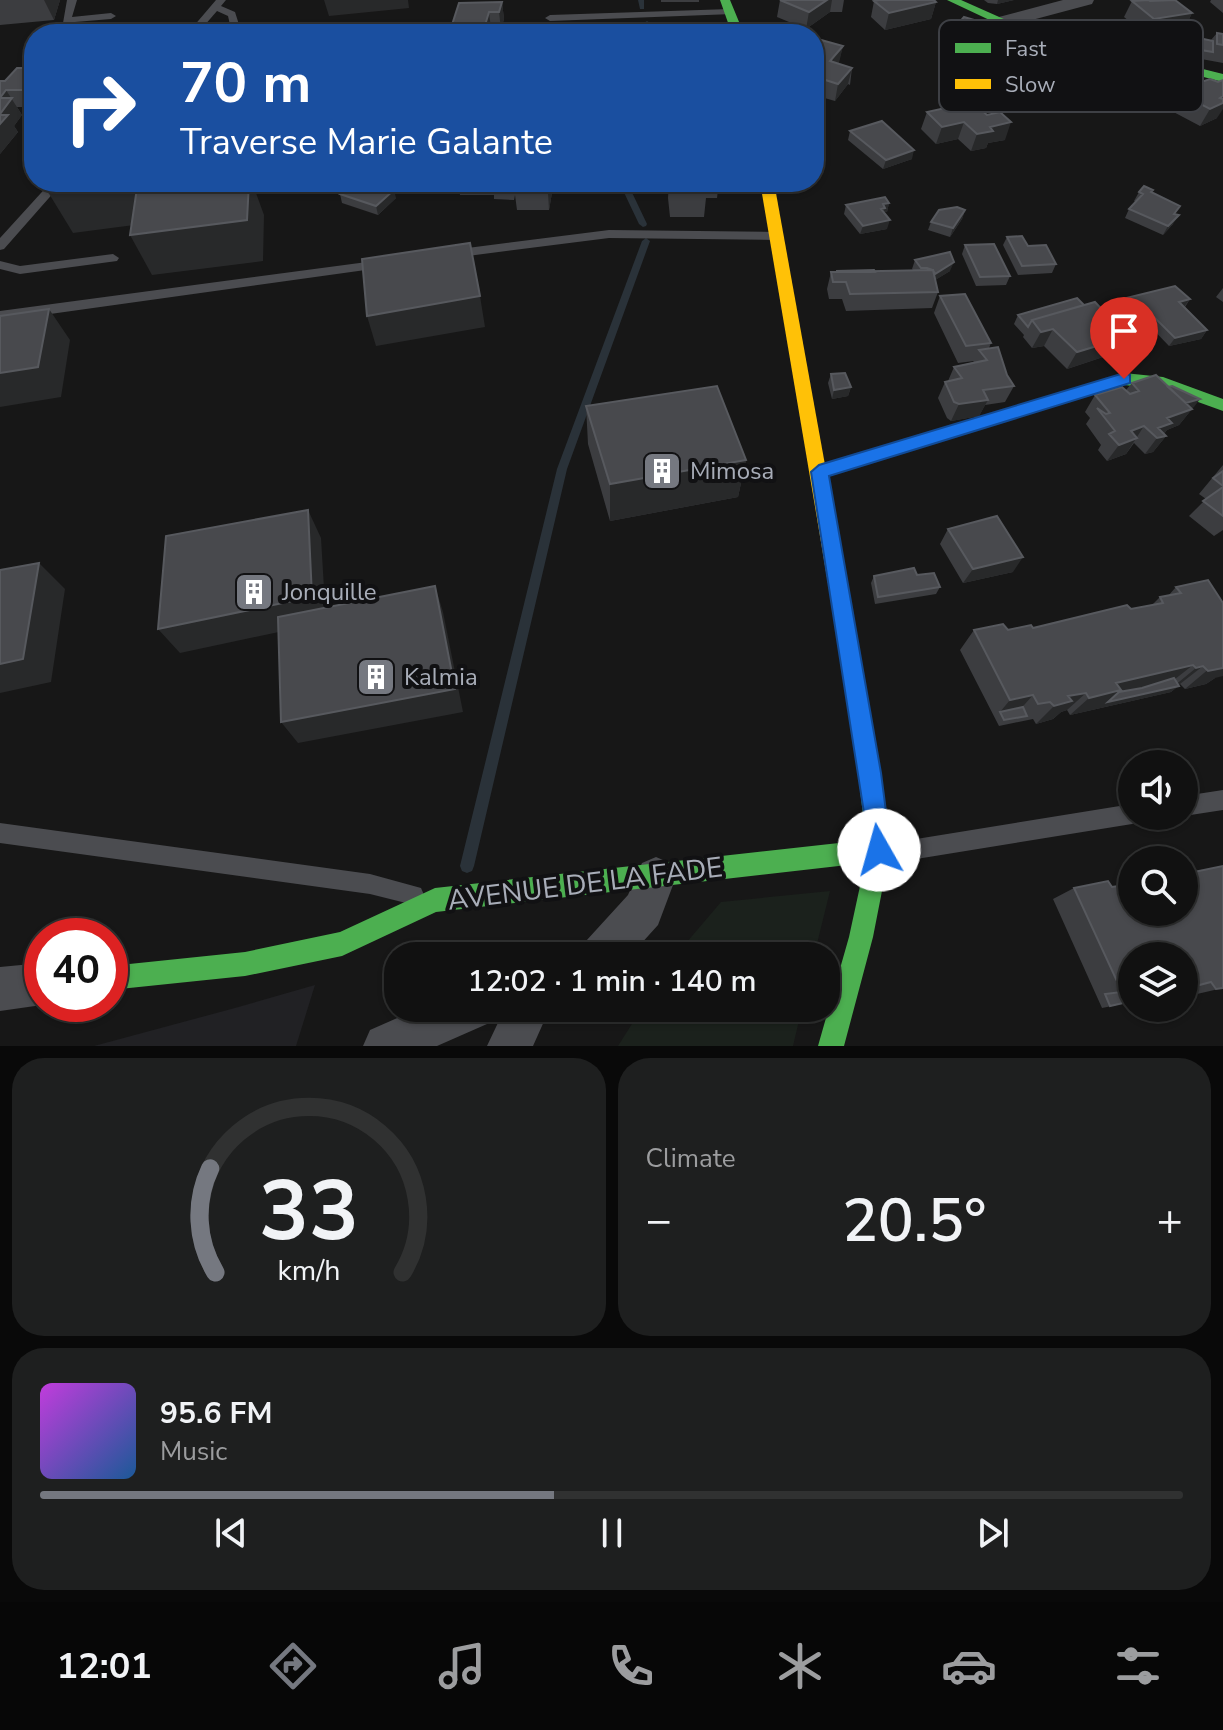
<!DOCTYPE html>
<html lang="en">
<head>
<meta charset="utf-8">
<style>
  :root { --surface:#111; --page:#1e1f1f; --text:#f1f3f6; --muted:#9c9d9f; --line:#303131; --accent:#757880 }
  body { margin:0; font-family:"Nunito Sans",sans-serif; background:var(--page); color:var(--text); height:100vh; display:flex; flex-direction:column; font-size:30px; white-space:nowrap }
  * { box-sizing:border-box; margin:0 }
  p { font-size:26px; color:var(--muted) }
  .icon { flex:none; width:44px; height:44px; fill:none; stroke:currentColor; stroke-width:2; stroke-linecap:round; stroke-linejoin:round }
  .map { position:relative; height:1046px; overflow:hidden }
  .drawer { display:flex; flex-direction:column; gap:12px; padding:12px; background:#090909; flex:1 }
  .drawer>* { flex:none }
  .hud { position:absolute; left:24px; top:24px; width:800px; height:168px; border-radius:32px; box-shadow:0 2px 6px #0004,0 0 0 2px var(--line); background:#1a4fa0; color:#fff; overflow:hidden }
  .tools { position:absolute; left:1118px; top:750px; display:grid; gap:16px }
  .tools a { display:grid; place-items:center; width:80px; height:80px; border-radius:50%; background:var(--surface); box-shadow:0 2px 6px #0004,0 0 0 2px var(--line); font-size:40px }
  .speed { position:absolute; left:24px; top:918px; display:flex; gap:16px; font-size:40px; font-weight:700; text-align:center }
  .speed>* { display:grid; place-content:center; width:104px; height:104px; border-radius:50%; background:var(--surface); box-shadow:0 2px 6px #0004,0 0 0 2px var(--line); line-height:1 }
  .speed .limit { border:12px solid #d22; background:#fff; color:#111 }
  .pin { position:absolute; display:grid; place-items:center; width:68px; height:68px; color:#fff; margin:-82px -34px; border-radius:50% 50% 50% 0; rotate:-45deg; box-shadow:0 0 8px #0007 }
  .pin .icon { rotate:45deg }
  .me { position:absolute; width:88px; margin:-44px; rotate:353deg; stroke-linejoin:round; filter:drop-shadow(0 0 6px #0008) }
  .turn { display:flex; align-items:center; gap:28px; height:168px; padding:0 24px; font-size:36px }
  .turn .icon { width:104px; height:104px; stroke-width:2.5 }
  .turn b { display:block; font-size:56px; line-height:68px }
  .big { font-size:60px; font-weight:600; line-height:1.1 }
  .drawer .tile { flex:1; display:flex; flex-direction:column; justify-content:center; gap:12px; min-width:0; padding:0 28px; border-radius:32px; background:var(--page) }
  .drawer .dial { align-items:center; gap:0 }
  .dial svg { height:208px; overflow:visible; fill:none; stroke:var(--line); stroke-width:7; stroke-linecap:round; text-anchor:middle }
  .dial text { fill:var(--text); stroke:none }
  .song { display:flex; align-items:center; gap:24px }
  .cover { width:96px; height:96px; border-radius:12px; background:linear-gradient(135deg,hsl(290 70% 55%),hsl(210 70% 35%)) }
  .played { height:8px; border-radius:4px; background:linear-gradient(90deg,var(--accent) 45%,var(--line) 45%) }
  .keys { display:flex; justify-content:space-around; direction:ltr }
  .heat { display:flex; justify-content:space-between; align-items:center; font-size:44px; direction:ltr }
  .drawer .tiles { flex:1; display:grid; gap:12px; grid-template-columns:1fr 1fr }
  .tile:last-child { grid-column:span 2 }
  .trip { position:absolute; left:384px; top:942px; width:456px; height:80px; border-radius:32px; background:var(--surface); box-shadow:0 2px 6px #0004,0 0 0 2px var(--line); font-weight:600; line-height:80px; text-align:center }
  .tabs { display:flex; height:128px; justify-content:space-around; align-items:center; background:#070707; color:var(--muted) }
  .tabs .icon { width:56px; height:56px }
  .tabs .on { color:var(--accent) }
  .tabs b { font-size:36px; color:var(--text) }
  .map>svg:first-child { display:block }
  .built { fill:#212124 }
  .green { fill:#1b211c }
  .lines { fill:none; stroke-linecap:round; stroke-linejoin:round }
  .stream { fill:#2a3239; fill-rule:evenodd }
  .lane { fill:#4b4c50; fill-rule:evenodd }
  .street { fill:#4b4c50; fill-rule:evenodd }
  .fast { fill:#4caf50; fill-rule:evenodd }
  .slow { fill:#ffc107; fill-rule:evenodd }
  .wall { fill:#3c3d40 }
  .shaded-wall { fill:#28292a }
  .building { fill:#48494d; stroke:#57595e; stroke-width:2 }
  .route { fill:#1a73e8; stroke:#114b97; stroke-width:2 }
  .labels { text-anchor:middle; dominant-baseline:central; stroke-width:8; stroke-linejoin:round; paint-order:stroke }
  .poi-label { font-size:24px; fill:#a8adb8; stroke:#111113; text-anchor:start }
  .near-street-label { font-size:28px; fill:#a8adb8; stroke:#111113 }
  .key { fill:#111113; stroke:#3e4045; stroke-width:2 }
  .key-label { font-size:22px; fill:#a8adb8 }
</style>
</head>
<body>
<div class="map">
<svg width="1223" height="1046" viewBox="0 0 1223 1046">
  <rect width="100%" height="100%" fill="#171717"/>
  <path class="built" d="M315,985L296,1046H94L235,1008Z"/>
  <path class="green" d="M830,891L814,956H675L721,902Z
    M642,1008H802L793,1046H618Z"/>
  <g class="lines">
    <path class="stream" d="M638,0H644V9H640Z
      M647,21L650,23L653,34H647L644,23Z
      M619,182H627L647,224L646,226L643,227L639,224Z
      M646,238L650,241L567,469L474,866L472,871L467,873L462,871L460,866L557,469L642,241Z"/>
    <path class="lane" d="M67,0H77L72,17L111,13L116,16L111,19L63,23Z
      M216,0H226L221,6L235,12L242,34H232L228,16L217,11L197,34H187Z
      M730,9L733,10V14L550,21L545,18L550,15Z
      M51,182H63L4,249L0,250V238Z
      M609,230L777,232L783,236L777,240L609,238L452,258L446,254L452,250Z
      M113,254L119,258L117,261L20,274L0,269V261L20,266Z
      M382,260L388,264L387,267L0,321V311Z
      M1223,790V810L1184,816V796Z
      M1132,804V816H1141L1139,821L1132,824L904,861L878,857L875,850L878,843L885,840L904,841Z
      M0,823L370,874L421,888L424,895L421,902L414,905L370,894L0,843Z"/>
    <path class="street" d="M1063,0H1094L1092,4L1002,28L992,22L995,18Z
      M656,857L670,863L676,877L658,925L630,956H580L586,941L628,895L642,863Z
      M42,963V1004H49L0,1011V967Z
      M420,1008H493L487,1024L437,1046H363L370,1030Z
      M505,1008H550L533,1046H487Z"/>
    <path class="fast" d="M720,0H730L744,34H732Z
      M947,0H961L1006,20L1223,74V82L998,24Z
      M1124,373L1163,377L1223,399V411L1162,389L1124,385L819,479L810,472L819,465Z
      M863,721L870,724L873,731L890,850L873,937L844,1046H818L849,937L865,863L436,912L342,956L245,976L110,990V966L245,952L340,932L435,888L866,840L853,731L856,724Z"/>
    <path class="slow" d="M760,182H774L873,731L870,738L863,741L856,738L853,731Z"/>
  </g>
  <path class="wall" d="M0,0H60L54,20L0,25Z
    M661,0H699V2H661Z
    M780,0H844L842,12H830L806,29L777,17Z
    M984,0H1014L997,4L988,3Z
    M1211,0H1223V13L1210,2Z
    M874,1L936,2L931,19L885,30L871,17Z
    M1132,1L1192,13L1184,30L1146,35L1124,17Z
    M502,2L504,19L501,29H491L489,34H450V31Z
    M952,31L1002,37L973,48L949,39Z
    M1217,33L1223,34V63L1185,56L1181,51L1186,43L1211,40Z
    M814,38L843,46L838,64L852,68L850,85L848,84L835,101L814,95Z
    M1025,38L1074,62L1048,72L1018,54Z
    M33,68L34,70V107H17L22,115L14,126L18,132L0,154L5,81Z
    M1086,69L1148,75L1139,91L1102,102L1078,86Z
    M1218,82L1217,118L1200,126L1166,108L1175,91Z
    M972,102L1005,140L988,143L986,148L971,151L958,139L936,144L921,129L927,112Z
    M850,131L912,159L883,169L848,140Z
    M458,182H553V187L549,210H517L515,195L514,200L494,199V195H460Z
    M669,182H719L717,198H706L704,217H670L668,198Z
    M1139,192H1152L1175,214L1173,224L1163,235L1125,218L1129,209L1136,202L1134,201Z
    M340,194L396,198L378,215L342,203Z
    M889,203L887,212H884L887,229L860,234L844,214L846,205Z
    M965,210L962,219L950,237L928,230L931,222Z
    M1007,237L1028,246L1056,264L1052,273L1018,275L1003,245Z
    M965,245L1010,276L1006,285L976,286L962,254Z
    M915,260L950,271L935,280L938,292L932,308L846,311L842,299H829L827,289L831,272L914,271L912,269Z
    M1223,288V302L1216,297Z
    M940,296L991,343L989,348L1014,386L1005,402L985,405L979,416L951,421L947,418L938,398L945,382L948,381L954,367L973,362L974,361L958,363L934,313Z
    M1190,299L1185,307L1207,330L1201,339L1169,346L1141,317L1124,321L1112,309L1118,300Z
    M1084,305L1109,317L1107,320L1111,323L1108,327L1120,339L1109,355L1067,369L1044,346L1032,348L1023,337L1024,335L1014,324L1018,315Z
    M831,374L851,387L848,396L832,399L828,383Z
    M1132,383L1168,387L1194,407L1191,408L1192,409L1179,425L1167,430L1164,434L1166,436L1153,452L1145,454L1134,443L1126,454L1107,461L1098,450L1101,445L1086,424L1090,418L1085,412L1095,395L1126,390Z
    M586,406L746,460L738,497L610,521L588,444Z
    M1223,465V530L1214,536L1189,516L1206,499L1199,494Z
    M948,529L1013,572L963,583L940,544Z
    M917,575L940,587L936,594L875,604L871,583L874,576Z
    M1208,580L1215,678L1206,684L1185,689L1180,684L1171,692L1070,715L1067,710L1061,712L1053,719L1036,724L1033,719L999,726L960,650L974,630L1033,628L1152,605L1160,597L1168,596L1176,587Z
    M1112,887L1223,988L1184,997V956H1132V1002L1102,1008L1053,899L1074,888Z"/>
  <path class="shaded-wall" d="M44,0H60L54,20Z
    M324,0H408L409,8L329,16Z
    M827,0H832L830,12L806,29L809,12Z
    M998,0H1014L997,4Z
    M502,2L504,19L501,29L499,12Z
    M936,2L931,19L885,30L889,13Z
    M489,12L491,29L489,34H483Z
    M1192,13L1184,30L1146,35L1154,19Z
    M1005,29L1002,37L973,48L975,39Z
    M1081,45L1074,62L1048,72L1054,55Z
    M843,46L839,63L826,78L830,61Z
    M852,68L848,84L835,101L838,84Z
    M1148,75L1139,91L1102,102L1110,86Z
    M34,84V98L30,90Z
    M6,90L22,115L14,126L18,132L0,154V98Z
    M1223,96V109L1217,118L1200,126L1210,109L1220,98Z
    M964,122L958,139L936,144L942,127Z
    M1011,122L1005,140L988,143L986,148L971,151L977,134L990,127Z
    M914,150L912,159L883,169L886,160Z
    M128,182H183L180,219L73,233L48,192Z
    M249,182H252L264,215L263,261L152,275L130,235Z
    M550,182H553V187L549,210L548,193Z
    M394,190L396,198L378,215L376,206Z
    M889,203L887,212H883L879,218L883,204Z
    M965,210L962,219L950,237L953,228Z
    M1179,215L1173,224L1163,235L1168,226Z
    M890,220L887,229L860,234L863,226Z
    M954,262L950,271L932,282L935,274Z
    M480,296L485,327L376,346L367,316Z
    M1190,299L1184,307L1179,302Z
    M49,309L70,340L61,397L0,407V373Z
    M1146,309L1141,317L1124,321L1130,312Z
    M1053,329L1044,346L1032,348L1041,332Z
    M1207,330L1201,339L1169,346L1175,338Z
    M1120,339L1109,355L1067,369L1077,352Z
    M851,387L848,396L832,399L834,390Z
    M1200,399L1194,407L1169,415L1175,407Z
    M988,400L979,416L951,421L959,404Z
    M1192,409L1179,425L1167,430L1161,437L1166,436L1153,452L1145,454L1157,438L1153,435L1167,418Z
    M1144,426L1126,454L1107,461L1119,445L1131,431Z
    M746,460L738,497L610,521V484Z
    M308,510L321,538L326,622L180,653L158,629Z
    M1023,557L1013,572L963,583L973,569Z
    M39,563L65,589L51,682L0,693V664Z
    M435,586L443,612L463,712L298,743L281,722Z
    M1223,657V676L1215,678L1206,684L1185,689Z
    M1193,665L1170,683L1179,686L1171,692L1070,715L1089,698L1116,683Z
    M1203,666L1180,684L1174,686L1196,668Z
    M1086,693L1067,710L1061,712L1053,719L1036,724L1054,706L1068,696Z
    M1033,695L1017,713L1000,712L1010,700Z"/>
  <path class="building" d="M780,0H827L809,12Z
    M879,0H934L936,2L889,13L874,1Z
    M1149,0L1150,1L1175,0L1192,13L1154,19L1132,1Z
    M502,2L499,12H489L483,32L450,31L459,3Z
    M964,17L1005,29L975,39L952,31Z
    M585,23L586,34H551L550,24Z
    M608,32H643L644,34H608Z
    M1217,33L1223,34V45L1217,44Z
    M814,38L843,46L830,61L852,68L838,84L816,77L814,79Z
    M1199,38L1213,41V52L1189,48L1186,43Z
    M17,68H33L29,74H34V84L30,90H6L0,98H12L0,114V81H5Z
    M1210,79L1218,82L1223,80V96L1220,98L1223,99V103L1210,109L1175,91Z
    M972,102L987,115L1000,112L1011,122L990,127L993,131L977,134L964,122L942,127L927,112Z
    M0,115H8L0,124Z
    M882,121L914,150L886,160L850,131Z
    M51,182H128L48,192Z
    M187,182H249L247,220L130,235L137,188Z
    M353,182H370L394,190L376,206L340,194Z
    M514,182H550L548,193H515Z
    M670,182H705L706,192L671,193Z
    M494,185L514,186V192L493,191Z
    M1144,186L1153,190L1151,192L1180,206L1174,214L1179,215L1168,226L1129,209L1143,194L1139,192Z
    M885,197L889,203L883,204L885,208L881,209L890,220L863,226L846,205Z
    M957,207L965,210L953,228L931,222L939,210Z
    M1022,236L1028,246L1046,245L1056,264L1022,266L1007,237Z
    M470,243L480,296L367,316L362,259Z
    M994,244L1010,276L980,277L965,245Z
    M950,252L954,262L935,274L933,270L927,268H921L915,260Z
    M874,270L875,272H837V271Z
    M933,270L938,292L850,294L846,282H833L831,272Z
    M1175,286L1190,299L1179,302L1207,330L1175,338L1146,309L1130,312L1118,300Z
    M965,294L991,343L966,346L940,296Z
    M1077,298L1084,305L1032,320L1028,327L1018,315Z
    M1095,302L1109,317L1101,319L1120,339L1077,352L1053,329L1041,332L1032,320Z
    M49,309L38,367L0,373V316Z
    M998,347L1007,375L1014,386L983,390L988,400L959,404L954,402L945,382L962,378L954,367L987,360L979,350Z
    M845,373L851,387L834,390L831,374Z
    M1156,375L1192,409L1167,418L1172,423L1158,428L1166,436L1157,438L1144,426L1131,431L1137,438L1119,445L1109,434L1115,431L1097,408L1106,414L1110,413L1095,395L1122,387L1130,394L1139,391L1132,383Z
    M717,386L746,460L610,484L586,406Z
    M1172,386L1200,399L1186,403L1168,387Z
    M1223,471V486L1213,478Z
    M1223,487V516L1203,501Z
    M308,510L312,597L158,629L166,536Z
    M997,516L1023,557L973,569L948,529Z
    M39,563L23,659L0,664V570Z
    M914,568L917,575L934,573L940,587L878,597L874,576Z
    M1208,580L1223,603V668L1208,671L1203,666L1196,668L1193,665L1116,683L1121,690L1089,698L1086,693L1068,696L1072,701L1054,706L1050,702L1038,704L1033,695L1010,700L974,630L1003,624L1008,630L1031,625L1033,628L1127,605L1131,609L1163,603L1160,597L1181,593L1176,587Z
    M435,586L455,689L281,722L278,617Z
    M1174,678L1179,686L1108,702L1119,692L1142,688Z
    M1023,707L1027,716L1004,720L1000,712Z
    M1223,866V988L1216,989L1211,982L1192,987L1195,994L1184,996V956H1132V988L1121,990L1074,888L1108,881L1112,887L1132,884V912H1184V874Z
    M1129,991L1132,997V1001L1110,1006L1105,994Z"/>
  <path class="route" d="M1124,373L1130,375V383L829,476L881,773L891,850L887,858L879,861L871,858L811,472L819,465Z"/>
  <defs>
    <g id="building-square" transform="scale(2)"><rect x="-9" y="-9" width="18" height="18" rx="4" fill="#757880" stroke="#111113"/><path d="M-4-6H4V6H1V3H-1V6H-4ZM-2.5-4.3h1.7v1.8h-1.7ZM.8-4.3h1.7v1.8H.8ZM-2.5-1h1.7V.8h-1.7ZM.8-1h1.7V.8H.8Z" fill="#fff"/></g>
  </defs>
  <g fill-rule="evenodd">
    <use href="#building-square" x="662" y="471"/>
    <use href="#building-square" x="254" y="592"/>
    <use href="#building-square" x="376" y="677"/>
  </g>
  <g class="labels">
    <g class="poi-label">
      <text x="690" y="471">Mimosa</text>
      <text x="282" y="592">Jonquille</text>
      <text x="404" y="677">Kalmia</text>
    </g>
    <g class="near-street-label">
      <text transform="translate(585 884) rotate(-7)">AVENUE DE LA FADE</text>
    </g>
  </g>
  <rect x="939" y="20" width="264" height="92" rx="12" class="key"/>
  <rect x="955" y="43" width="36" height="10" fill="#4caf50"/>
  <rect x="955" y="79" width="36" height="10" fill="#ffc107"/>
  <g class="key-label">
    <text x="1005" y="56">Fast</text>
    <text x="1005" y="92">Slow</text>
  </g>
</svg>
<div class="tools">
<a><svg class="icon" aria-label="sound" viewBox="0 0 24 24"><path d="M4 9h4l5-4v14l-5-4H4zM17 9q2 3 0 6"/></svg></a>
<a><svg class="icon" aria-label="search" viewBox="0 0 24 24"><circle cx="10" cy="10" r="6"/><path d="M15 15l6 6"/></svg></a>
<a><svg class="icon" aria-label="layers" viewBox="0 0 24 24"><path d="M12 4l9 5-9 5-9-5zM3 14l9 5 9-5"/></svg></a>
</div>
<div class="speed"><div class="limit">40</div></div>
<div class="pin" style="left:1124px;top:379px;background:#d93025"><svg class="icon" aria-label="arrive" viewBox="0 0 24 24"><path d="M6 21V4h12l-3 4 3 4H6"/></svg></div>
<svg class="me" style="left:879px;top:850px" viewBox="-20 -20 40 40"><circle r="19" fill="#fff"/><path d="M0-13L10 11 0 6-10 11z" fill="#1a73e8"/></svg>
<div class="trip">12:02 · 1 min · 140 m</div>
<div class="hud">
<div class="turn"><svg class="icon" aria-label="right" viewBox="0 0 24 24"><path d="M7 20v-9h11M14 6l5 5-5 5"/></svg><div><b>70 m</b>Traverse Marie Galante</div></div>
</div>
</div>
<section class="drawer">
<div class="tiles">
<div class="tile dial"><svg viewBox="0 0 100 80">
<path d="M14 69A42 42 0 1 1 86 69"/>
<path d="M14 69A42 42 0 0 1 12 29" stroke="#757880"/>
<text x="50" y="56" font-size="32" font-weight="700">33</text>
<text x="50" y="72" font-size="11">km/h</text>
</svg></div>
<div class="tile"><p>Climate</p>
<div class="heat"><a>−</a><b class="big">20.5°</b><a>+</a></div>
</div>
<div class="tile">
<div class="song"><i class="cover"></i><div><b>95.6 FM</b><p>Music</p></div></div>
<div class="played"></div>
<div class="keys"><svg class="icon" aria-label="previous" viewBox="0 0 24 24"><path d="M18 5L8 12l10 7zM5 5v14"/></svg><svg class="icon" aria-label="pause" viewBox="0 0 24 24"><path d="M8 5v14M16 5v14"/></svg><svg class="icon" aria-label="next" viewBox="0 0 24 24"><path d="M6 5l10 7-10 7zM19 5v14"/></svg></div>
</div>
</div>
</section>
<nav class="tabs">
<b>12:01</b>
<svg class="icon on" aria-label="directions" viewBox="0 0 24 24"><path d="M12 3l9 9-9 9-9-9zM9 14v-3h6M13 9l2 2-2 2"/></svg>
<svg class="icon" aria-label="music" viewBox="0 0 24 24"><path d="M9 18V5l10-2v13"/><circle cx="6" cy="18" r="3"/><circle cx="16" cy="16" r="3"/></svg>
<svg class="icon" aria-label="phone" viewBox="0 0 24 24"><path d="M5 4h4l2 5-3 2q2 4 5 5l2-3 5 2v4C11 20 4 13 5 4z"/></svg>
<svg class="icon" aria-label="climate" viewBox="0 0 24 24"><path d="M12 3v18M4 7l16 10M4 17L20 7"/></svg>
<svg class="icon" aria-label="car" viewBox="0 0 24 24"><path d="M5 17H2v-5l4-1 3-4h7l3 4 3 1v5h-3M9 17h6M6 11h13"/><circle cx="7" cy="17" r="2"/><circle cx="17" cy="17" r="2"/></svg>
<svg class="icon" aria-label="filters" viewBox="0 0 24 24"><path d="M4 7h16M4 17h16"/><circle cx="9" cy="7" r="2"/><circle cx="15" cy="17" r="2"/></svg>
</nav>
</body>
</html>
